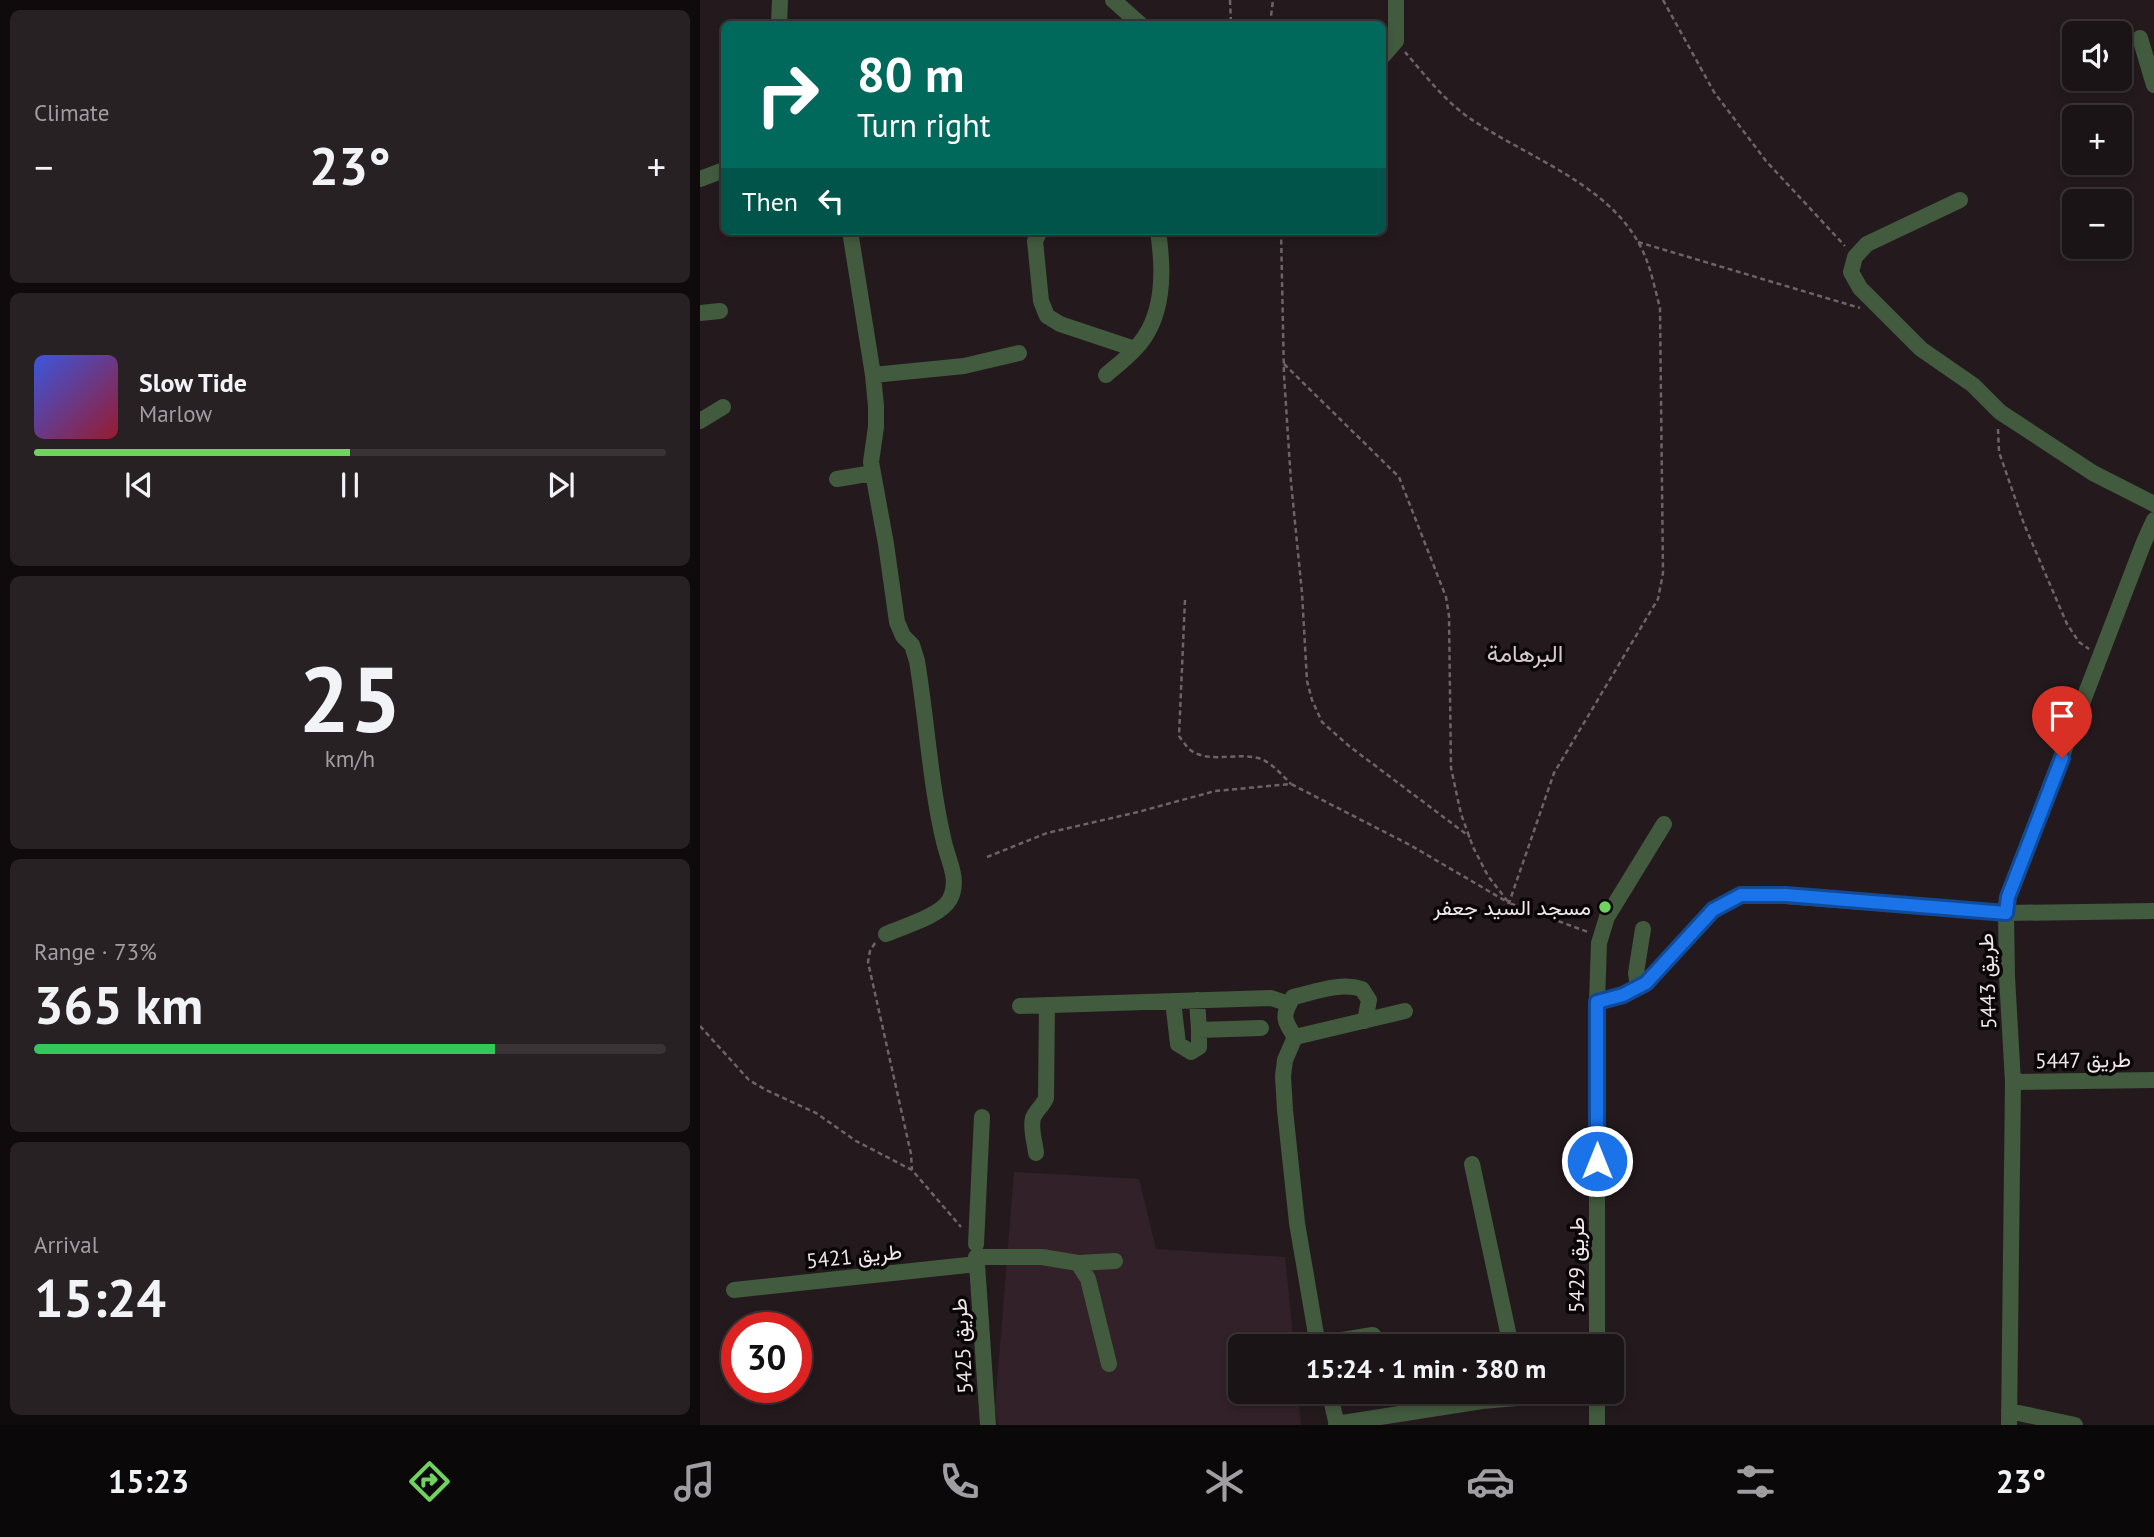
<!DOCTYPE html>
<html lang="en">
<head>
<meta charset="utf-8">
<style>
  :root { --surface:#1b1416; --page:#282123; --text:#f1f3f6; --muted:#a09ea1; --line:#393335; --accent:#70d35f }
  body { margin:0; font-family:"PT Sans",Vazirmatn,sans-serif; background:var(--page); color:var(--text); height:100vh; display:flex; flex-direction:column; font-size:26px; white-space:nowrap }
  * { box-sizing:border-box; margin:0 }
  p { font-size:23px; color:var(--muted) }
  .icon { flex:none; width:38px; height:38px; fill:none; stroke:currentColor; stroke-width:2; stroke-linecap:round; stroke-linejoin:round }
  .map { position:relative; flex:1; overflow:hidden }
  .sheet { display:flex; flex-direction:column; gap:10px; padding:10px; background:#0f0b0c; width:700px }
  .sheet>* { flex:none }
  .top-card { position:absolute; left:21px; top:21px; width:665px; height:214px; border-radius:10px; box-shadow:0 4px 10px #0003,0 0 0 2px var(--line); background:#00695c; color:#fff; overflow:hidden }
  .buttons { position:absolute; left:1362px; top:21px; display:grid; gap:14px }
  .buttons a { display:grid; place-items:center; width:70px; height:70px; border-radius:10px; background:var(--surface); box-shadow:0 4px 10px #0003,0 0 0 2px var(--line); font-size:35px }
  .speed { position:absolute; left:21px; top:1312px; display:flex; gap:14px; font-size:35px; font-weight:700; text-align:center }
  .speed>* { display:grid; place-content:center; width:91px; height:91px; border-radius:50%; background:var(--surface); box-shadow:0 4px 10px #0003,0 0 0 2px var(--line); line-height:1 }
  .speed .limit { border:10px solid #d22; background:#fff; color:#111 }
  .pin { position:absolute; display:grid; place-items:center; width:60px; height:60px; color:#fff; margin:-72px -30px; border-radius:50% 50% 50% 0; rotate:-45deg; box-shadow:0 0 7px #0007 }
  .pin .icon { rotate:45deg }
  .me { position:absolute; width:77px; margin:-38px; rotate:0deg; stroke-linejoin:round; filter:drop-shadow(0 0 5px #0008) }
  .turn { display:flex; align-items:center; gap:24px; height:147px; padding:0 21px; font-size:32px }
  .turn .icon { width:91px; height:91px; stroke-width:2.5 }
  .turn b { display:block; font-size:49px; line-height:60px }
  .then { display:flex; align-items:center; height:66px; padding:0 21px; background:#0003; gap:14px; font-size:26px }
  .big { font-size:52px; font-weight:700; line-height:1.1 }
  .sheet .card { flex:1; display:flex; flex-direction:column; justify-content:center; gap:10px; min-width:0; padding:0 24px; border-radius:10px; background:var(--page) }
  .sheet .dial { align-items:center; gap:0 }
  .dial b { font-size:91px; line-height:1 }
  .song { display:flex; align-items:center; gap:21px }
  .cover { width:84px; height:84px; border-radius:10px; background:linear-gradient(135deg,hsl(230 70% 55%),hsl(350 70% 35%)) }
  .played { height:7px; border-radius:4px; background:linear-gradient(90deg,var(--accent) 50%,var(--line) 50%) }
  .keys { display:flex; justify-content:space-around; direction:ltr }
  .heat { display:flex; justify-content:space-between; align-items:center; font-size:38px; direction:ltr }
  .charge { height:10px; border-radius:5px; background:linear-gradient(90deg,#34c759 73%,var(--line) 0) }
  .trip { position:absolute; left:528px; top:1334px; width:396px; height:70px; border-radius:10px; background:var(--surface); box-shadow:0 4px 10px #0003,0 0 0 2px var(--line); font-weight:700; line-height:70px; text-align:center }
  .dock { display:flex; height:112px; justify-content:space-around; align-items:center; background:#0b0809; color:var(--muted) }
  .dock .icon { width:49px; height:49px }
  .dock .active { color:var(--accent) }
  .dock b { font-size:32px; color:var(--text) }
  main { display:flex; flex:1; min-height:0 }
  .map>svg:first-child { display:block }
  .built { fill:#322128 }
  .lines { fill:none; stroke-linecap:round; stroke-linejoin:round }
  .path { stroke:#6d6467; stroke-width:2.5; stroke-dasharray:5 3.5; stroke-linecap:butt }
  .minor { stroke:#425a3e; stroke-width:16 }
  .route-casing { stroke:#114b97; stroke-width:18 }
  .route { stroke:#1a73e8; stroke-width:12 }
  .poi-dot { fill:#70d35f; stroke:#0a0608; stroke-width:2.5 }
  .labels { text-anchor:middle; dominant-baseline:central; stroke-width:7; stroke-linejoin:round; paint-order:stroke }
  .poi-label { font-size:21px; fill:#efe7ea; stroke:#0a0608; text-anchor:end }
  .street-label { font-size:21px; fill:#efe7ea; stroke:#0a0608 }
  .quarter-label { font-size:24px; fill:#d6c8cc; stroke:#0a0608 }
</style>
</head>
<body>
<main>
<section class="sheet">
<div class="card"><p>Climate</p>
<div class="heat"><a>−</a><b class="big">23°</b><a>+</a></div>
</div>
<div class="card">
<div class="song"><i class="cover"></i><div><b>Slow Tide</b><p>Marlow</p></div></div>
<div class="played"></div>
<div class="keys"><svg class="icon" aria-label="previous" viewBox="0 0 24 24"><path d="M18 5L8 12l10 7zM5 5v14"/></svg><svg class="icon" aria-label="pause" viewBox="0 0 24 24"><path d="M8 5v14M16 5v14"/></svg><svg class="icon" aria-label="next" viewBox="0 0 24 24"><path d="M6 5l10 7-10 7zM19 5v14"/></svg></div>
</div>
<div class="card dial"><b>25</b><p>km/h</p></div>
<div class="card"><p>Range · 73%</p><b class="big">365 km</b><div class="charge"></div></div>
<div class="card"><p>Arrival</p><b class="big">15:24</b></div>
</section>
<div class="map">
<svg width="1454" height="1425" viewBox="0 0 1454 1425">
  <rect width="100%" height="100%" fill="#241a1e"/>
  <path class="built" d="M314,1172L439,1179L456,1249L585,1257L594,1346H541V1391H598L601,1425H298L295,1408Z"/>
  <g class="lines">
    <path class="path" d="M530,0L531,24
      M963,0L1014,92L1066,161L1145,246
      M570,24L573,0
      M581,231L584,375L591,482L602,593L607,681L612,700L622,722L649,746L770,837
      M938,242L1160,308
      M584,364L699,477L746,597L749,616L751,768L761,814L773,847L788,876L809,903L888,932
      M1298,429L1299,452L1324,524L1367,624L1379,642L1389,649
      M485,600L479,736C482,740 486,746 489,749C508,765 539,751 561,759C573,764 582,775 591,784
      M287,857L347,833L438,812L515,791L591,784L710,845L809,903L854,773L958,599L963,573L960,308C954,286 950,262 938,242C905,182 822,155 768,117C743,99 725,75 705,52
      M175,943L170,951L168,962L211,1154L212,1170
      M0,1026L49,1080L66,1090L116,1113L156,1141L212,1170L261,1227"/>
    <path class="minor" d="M413,0L440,24
      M79,24L80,0
      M1440,38L1454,85
      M682,57L696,41V0
      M0,179L24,170
      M1260,200L1167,244L1155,257L1151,272L1160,288L1221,349L1273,385L1300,412L1393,473L1454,504
      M150,231L173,375L176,406V427L171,462L186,544L197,622L203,636L212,645L217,661C227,721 230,783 244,842C248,860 260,880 250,899C241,916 204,926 186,934
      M340,231L335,241L341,301L347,316L360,324L435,349
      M0,313L20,311
      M173,375L264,366L319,353
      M406,375C415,367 426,359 435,349C465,318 464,271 458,231
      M0,421L23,407
      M137,479L173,473
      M938,988L936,973L943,929
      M497,1000L499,1030L561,1028
      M473,1001L478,1044L491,1052L499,1047V1030
      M897,1002L923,995L946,983L1013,910L1041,895L1086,896L1306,913L1454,911
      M320,1006L571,998L589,1004
      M595,1037C583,1019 582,1016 593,997C615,992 640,982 662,989L669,1000L665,1021
      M1313,1082L1454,1080
      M336,1153C335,1143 330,1128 333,1118C336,1110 343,1106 346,1098L347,1005
      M772,1164L811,1346
      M276,1244L282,1117
      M276,1257H342L378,1263L388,1279L409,1364
      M378,1263L415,1261
      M34,1290L277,1264L288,1425
      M618,1344L673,1335
      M618,1346L597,1223L585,1110L583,1076L585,1060L595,1037L705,1011
      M897,1346V1002L899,943L907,917L964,824
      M629,1391L637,1425
      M897,1391V1425
      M1309,1411L1375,1425
      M636,1424L782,1401L817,1398L820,1391
      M1309,1425L1313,1082L1307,977L1306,913L1308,896L1444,542L1454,520"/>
  </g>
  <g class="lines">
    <g class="route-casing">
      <path id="route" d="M897,1161V1002L923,995L946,983L1013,910L1041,895H1086L1306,913L1308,897L1362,758"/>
    </g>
    <use href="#route" class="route"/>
  </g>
  <circle class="poi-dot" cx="905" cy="907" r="7"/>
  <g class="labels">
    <g class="poi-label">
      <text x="891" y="907">مسجد السيد جعفر</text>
    </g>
    <g class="street-label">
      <text transform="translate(1287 981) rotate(-92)">طريق 5443</text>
      <text transform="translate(1383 1060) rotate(-1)">طريق 5447</text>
      <text transform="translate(154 1256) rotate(-6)">طريق 5421</text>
      <text transform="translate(876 1265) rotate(-90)">طريق 5429</text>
      <text transform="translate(262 1346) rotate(-94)">طريق 5425</text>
    </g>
    <g class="quarter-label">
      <text x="825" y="653">البرهامة</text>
    </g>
  </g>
</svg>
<div class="buttons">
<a><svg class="icon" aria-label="sound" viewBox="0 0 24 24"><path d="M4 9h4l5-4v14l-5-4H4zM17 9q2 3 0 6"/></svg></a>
<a>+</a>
<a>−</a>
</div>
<div class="speed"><div class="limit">30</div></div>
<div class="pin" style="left:1362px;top:758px;background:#d93025"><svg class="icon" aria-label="arrive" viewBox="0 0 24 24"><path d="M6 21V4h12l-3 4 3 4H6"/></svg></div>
<svg class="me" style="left:897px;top:1161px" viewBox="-20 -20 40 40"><circle r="17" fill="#1a73e8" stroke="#fff" stroke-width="3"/><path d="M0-11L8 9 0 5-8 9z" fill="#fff"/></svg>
<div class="trip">15:24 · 1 min · 380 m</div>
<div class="top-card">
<div class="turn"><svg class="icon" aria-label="right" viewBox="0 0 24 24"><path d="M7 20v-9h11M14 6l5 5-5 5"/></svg><div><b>80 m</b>Turn right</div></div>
<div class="then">Then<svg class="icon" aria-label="left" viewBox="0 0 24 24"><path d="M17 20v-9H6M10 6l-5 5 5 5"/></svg></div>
</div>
</div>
</main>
<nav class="dock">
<b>15:23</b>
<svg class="icon active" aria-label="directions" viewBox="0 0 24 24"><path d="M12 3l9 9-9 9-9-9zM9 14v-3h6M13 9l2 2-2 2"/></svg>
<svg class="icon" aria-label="music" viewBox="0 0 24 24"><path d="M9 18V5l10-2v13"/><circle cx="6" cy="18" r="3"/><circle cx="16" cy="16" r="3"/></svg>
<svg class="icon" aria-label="phone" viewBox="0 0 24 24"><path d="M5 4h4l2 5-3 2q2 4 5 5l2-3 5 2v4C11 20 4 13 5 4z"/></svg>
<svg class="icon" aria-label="climate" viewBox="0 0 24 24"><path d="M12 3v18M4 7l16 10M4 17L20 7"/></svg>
<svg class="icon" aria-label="car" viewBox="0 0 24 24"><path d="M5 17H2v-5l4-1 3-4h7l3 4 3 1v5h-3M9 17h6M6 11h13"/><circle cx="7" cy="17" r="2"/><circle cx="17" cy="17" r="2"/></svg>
<svg class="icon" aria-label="filters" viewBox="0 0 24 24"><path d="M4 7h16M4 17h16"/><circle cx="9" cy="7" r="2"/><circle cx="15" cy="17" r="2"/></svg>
<b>23°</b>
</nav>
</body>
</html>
